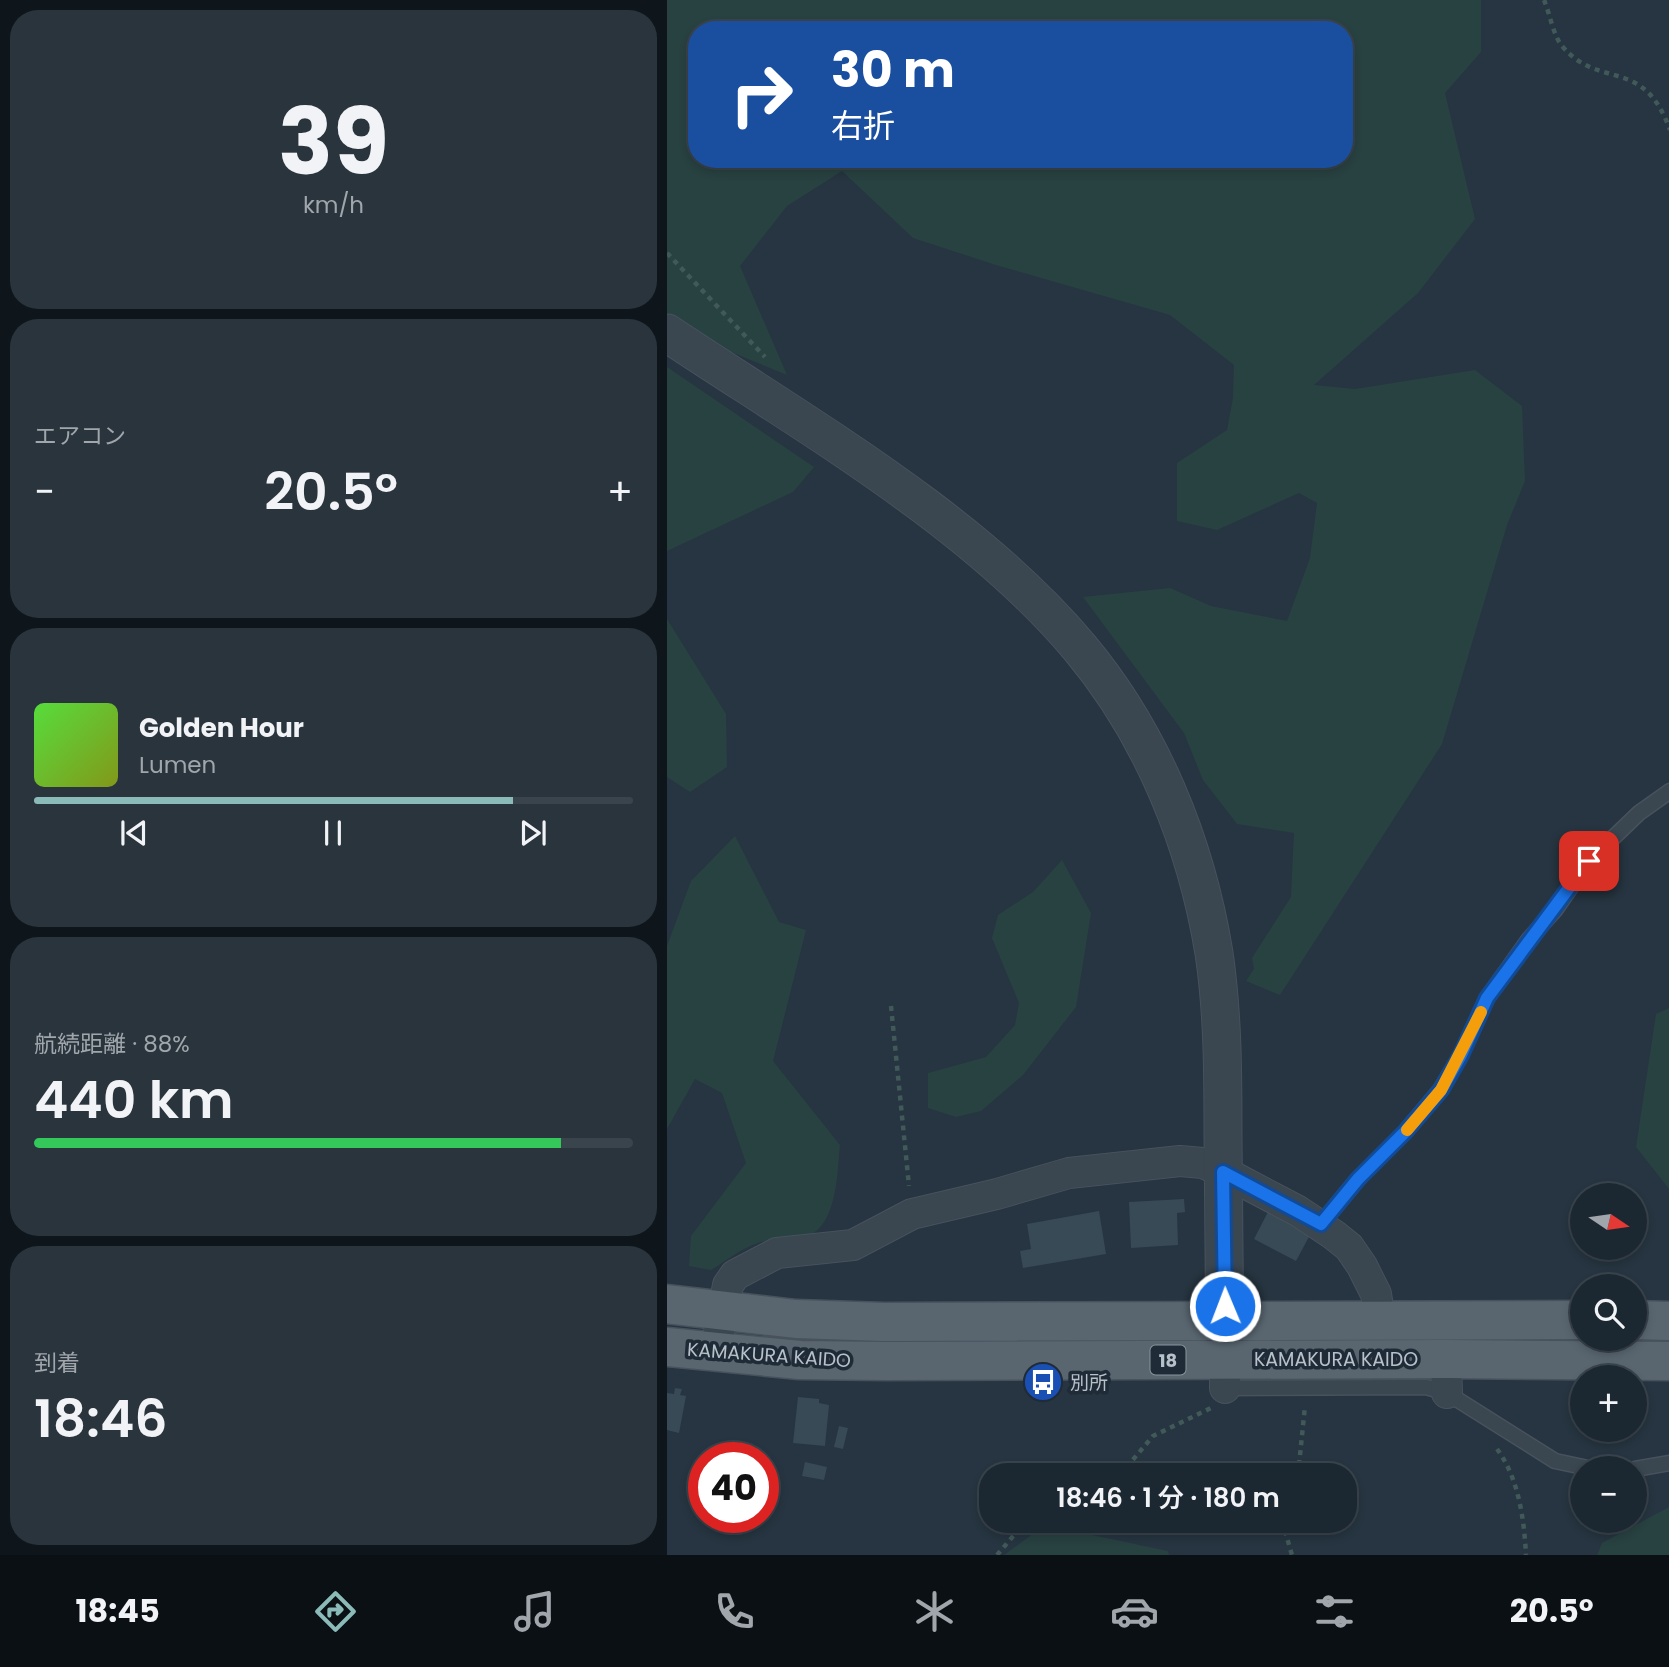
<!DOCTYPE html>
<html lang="ja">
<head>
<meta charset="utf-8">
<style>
  :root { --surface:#1c2831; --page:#29343d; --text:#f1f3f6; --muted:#a0a6ab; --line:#3a444d; --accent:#8bbbb9 }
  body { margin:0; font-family:Poppins,"Noto Sans JP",sans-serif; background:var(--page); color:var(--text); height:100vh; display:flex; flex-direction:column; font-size:26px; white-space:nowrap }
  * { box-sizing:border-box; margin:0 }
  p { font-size:23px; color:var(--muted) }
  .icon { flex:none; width:38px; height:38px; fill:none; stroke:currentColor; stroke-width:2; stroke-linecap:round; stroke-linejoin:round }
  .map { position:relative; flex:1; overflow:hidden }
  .panel { display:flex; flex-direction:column; gap:10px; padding:10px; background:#0f161b; width:667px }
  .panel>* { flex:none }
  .guide { position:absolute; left:21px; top:21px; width:665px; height:147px; border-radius:28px; box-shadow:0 4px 10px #0003,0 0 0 2px var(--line); background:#1a4fa0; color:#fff; overflow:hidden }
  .needle { width:46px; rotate:103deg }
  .fabs { position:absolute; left:903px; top:1183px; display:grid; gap:14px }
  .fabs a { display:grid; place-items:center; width:77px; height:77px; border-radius:50%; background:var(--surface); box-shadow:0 4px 10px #0003,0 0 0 2px var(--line); font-size:35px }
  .speed { position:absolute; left:21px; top:1442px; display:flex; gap:14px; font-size:35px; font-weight:700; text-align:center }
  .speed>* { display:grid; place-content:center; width:91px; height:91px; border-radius:50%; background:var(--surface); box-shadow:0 4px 10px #0003,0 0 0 2px var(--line); line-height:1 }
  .speed .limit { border:10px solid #d22; background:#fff; color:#111 }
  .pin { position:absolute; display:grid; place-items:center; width:60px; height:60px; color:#fff; margin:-30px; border-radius:14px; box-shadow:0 4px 10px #0006 }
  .me { position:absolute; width:77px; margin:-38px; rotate:359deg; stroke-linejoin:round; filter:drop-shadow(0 0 5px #0008) }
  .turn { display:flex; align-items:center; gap:24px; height:147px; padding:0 28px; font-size:32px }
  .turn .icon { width:91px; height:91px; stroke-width:2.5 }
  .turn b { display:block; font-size:49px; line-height:60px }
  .big { font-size:52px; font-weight:600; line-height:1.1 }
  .panel .card { flex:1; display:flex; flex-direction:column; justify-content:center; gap:10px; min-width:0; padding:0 24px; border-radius:28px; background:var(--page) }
  .panel .dial { align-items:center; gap:0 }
  .dial b { font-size:91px; line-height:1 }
  .song { display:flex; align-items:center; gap:21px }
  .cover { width:84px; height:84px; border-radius:10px; background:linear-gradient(135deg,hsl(110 70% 55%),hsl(70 70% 35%)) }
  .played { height:7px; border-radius:4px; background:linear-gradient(90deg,var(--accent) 80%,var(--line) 80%) }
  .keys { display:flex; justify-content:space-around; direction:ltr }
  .heat { display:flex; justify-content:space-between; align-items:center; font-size:38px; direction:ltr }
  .charge { height:10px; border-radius:5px; background:linear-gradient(90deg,#34c759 88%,var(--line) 0) }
  .trip { position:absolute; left:312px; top:1463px; width:378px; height:70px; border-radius:28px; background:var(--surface); box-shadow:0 4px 10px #0003,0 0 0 2px var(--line); font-weight:600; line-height:70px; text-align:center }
  .dock { display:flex; height:112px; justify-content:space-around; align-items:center; background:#0b1014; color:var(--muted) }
  .dock .icon { width:49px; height:49px }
  .dock .selected { color:var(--accent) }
  .dock b { font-size:32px; color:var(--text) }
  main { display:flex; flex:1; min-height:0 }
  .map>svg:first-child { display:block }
  .green { fill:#284241; fill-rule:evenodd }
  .building { fill:#384a56 }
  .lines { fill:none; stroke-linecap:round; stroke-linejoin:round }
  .service-casing { stroke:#47525d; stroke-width:17 }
  .minor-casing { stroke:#47525d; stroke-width:32 }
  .tertiary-casing { stroke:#47525d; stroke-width:39 }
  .primary-casing { stroke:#47525d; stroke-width:41 }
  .path { stroke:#415958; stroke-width:4.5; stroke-dasharray:5 5; stroke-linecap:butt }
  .service { stroke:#3a4650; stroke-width:14 }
  .minor { stroke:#3a4650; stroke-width:30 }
  .tertiary { stroke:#3a4650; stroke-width:37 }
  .primary { stroke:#596670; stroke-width:38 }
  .route-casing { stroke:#114b97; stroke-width:18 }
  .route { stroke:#1a73e8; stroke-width:12 }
  .slow { stroke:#f59e0b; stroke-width:12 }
  .labels { text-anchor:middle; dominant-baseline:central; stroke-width:7; stroke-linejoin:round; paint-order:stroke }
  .shield { fill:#1f2b36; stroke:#89949e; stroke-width:2 }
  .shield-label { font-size:18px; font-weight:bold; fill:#b7c1cb }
  .street-label { font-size:19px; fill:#b7c1cb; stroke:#1f2b36 }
  .poi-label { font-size:19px; fill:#b7c1cb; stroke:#1f2b36; text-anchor:start }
</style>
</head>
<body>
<main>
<section class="panel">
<div class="card dial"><b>39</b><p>km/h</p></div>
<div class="card"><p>エアコン</p>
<div class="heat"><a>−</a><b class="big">20.5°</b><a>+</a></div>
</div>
<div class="card">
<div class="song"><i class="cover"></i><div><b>Golden Hour</b><p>Lumen</p></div></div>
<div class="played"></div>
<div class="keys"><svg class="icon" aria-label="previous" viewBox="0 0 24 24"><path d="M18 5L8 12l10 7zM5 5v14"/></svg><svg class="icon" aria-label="pause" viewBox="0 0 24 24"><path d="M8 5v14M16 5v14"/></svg><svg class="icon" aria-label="next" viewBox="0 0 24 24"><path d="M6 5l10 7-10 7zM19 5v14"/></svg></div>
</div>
<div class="card"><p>航続距離 · 88%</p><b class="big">440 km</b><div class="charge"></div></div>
<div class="card"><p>到着</p><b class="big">18:46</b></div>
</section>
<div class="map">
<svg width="1003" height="1555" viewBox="0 0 1003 1555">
  <rect width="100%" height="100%" fill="#263541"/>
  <path class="green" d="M0,0H814V52L778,93L808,219L751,293L647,385L688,389L808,370L855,406L858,481L840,525L775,744L613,995L579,981L587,969L585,958L624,897L627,833L570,824L536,780L517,733L416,597L503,588L544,606L620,621L643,558L650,503L632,493L550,530L510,521V463L560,430L566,398L567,365L503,315L329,265L246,238L175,171L120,206L73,266L120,375L25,336L0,315ZM30,30H677V159H30Z
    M0,367L147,467L126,492L0,551Z
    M0,619L59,714L60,767L23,792L0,777Z
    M68,836L112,922L139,930L106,1061L173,1145C170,1172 171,1226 139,1237C125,1242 107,1237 91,1243C75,1248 59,1261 44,1270L22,1266L24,1236L79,1163L55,1093L28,1079L0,1129V946L24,881Z
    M395,860L424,913L409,1007L356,1075L314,1111L289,1117L261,1108V1073L319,1057L348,1025L352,1003L325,938L331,915L366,892Z
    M1002,1008V1189L969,1147L989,1014Z
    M1002,1507V1555H930L935,1543Z
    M378,1525L501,1551L502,1555H337Z"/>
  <path class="building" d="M517,1199L518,1212L510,1213L511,1245L464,1248L462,1202Z
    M602,1210L644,1233L629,1261L587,1239Z
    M432,1211L439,1254L356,1268L353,1251L364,1249L360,1224Z
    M8,1388L15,1389L13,1395L19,1396L12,1433L0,1430V1393L7,1394Z
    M131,1397L152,1399V1403L162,1405L158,1446L126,1443Z
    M172,1426L181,1428L176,1449L167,1447Z
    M138,1462L160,1467L157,1480L135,1476Z"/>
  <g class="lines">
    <g class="service-casing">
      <path id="service" d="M654,1224L691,1179L738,1132L773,1090L794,1055L820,998L862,939L889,909L922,861L972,813L1003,791
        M558,1388L759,1387L780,1393L888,1461L921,1468
        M968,1469L1003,1463"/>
    </g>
    <g class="minor-casing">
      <path id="minor" d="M52,1332L61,1285L68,1275L110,1253L186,1245L245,1214L330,1194L402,1173L513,1161L536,1163L557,1172L631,1211L667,1235L682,1247L695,1266L709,1294L713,1320
        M779,1359L780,1393
        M558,1360V1388"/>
    </g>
    <g class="tertiary-casing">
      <path id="tertiary" d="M0,333C138,425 307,521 413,648C485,734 529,843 547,953C556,1014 556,1076 556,1137C557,1211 558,1285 558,1360"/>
    </g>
    <g class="primary-casing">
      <path id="primary" d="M0,1304L129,1319L217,1322L915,1320
        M968,1320L1003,1321
        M0,1347L133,1360L219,1361L779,1359L1003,1361"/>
    </g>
    <path class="path" d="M877,0C883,14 886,35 895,46C933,91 976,55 1003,130
      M0,253L98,357
      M224,1006L242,1186
      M830,1449C852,1479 857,1519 859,1555
      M453,1475L486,1436L544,1408
      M631,1475L638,1406
      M615,1521L625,1555
      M330,1555L348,1534L369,1521"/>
    <use href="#service" class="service"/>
    <use href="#minor" class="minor"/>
    <use href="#tertiary" class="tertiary"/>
    <use href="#primary" class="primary"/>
  </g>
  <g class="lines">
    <g class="route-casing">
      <path id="route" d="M558,1306L556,1172L654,1224L691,1179L738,1132L774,1090L794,1055L820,998L922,861"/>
    </g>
    <use href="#route" class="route"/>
    <path class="slow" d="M740,1130L774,1090L814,1012"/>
  </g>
  <defs>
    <g id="bus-disc" transform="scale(2.0125)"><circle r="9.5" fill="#1a4fb4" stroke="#1f2b36"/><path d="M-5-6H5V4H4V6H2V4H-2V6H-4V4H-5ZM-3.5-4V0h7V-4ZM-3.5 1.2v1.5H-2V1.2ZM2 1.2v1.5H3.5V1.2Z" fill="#fff"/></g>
  </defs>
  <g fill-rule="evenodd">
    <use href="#bus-disc" x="376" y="1382"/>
  </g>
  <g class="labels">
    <rect class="shield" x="483.5" y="1345.5" width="35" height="29" rx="5"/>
    <g class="shield-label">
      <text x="501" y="1360">18</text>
    </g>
    <g class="street-label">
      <text transform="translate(102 1355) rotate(4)">KAMAKURA KAIDO</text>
      <text x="669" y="1359">KAMAKURA KAIDO</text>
    </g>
    <g class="poi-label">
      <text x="403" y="1382">別所</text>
    </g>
  </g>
</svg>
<div class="fabs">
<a><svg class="needle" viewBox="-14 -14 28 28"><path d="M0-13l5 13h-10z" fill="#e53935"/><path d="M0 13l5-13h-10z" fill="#a0a6ab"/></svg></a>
<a><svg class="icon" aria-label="search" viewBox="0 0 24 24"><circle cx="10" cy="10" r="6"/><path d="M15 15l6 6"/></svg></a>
<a>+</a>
<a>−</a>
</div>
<div class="speed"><div class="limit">40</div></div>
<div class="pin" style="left:922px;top:861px;background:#d93025"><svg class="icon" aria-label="arrive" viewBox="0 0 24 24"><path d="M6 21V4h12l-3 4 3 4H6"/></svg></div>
<svg class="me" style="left:558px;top:1306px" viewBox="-20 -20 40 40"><circle r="17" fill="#1a73e8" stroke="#fff" stroke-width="3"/><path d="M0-11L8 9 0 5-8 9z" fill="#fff"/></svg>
<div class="trip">18:46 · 1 分 · 180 m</div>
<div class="guide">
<div class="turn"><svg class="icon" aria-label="right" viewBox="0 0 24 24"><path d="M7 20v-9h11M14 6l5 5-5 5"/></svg><div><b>30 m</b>右折</div></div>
</div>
</div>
</main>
<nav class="dock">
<b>18:45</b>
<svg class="icon selected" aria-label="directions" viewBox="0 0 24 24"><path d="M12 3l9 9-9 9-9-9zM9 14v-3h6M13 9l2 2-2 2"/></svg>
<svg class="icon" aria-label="music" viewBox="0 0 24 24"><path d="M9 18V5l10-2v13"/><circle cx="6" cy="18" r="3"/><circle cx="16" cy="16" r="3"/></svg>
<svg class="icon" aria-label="phone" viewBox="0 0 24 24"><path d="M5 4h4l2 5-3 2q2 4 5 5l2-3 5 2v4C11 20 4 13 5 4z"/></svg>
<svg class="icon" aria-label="climate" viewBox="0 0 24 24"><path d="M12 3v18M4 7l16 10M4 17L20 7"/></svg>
<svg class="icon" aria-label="car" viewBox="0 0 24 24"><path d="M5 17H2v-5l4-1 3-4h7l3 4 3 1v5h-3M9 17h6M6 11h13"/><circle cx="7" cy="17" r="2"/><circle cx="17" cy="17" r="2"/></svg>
<svg class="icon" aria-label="filters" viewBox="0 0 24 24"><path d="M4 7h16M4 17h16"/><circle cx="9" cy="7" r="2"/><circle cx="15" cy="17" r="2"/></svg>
<b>20.5°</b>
</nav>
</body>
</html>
